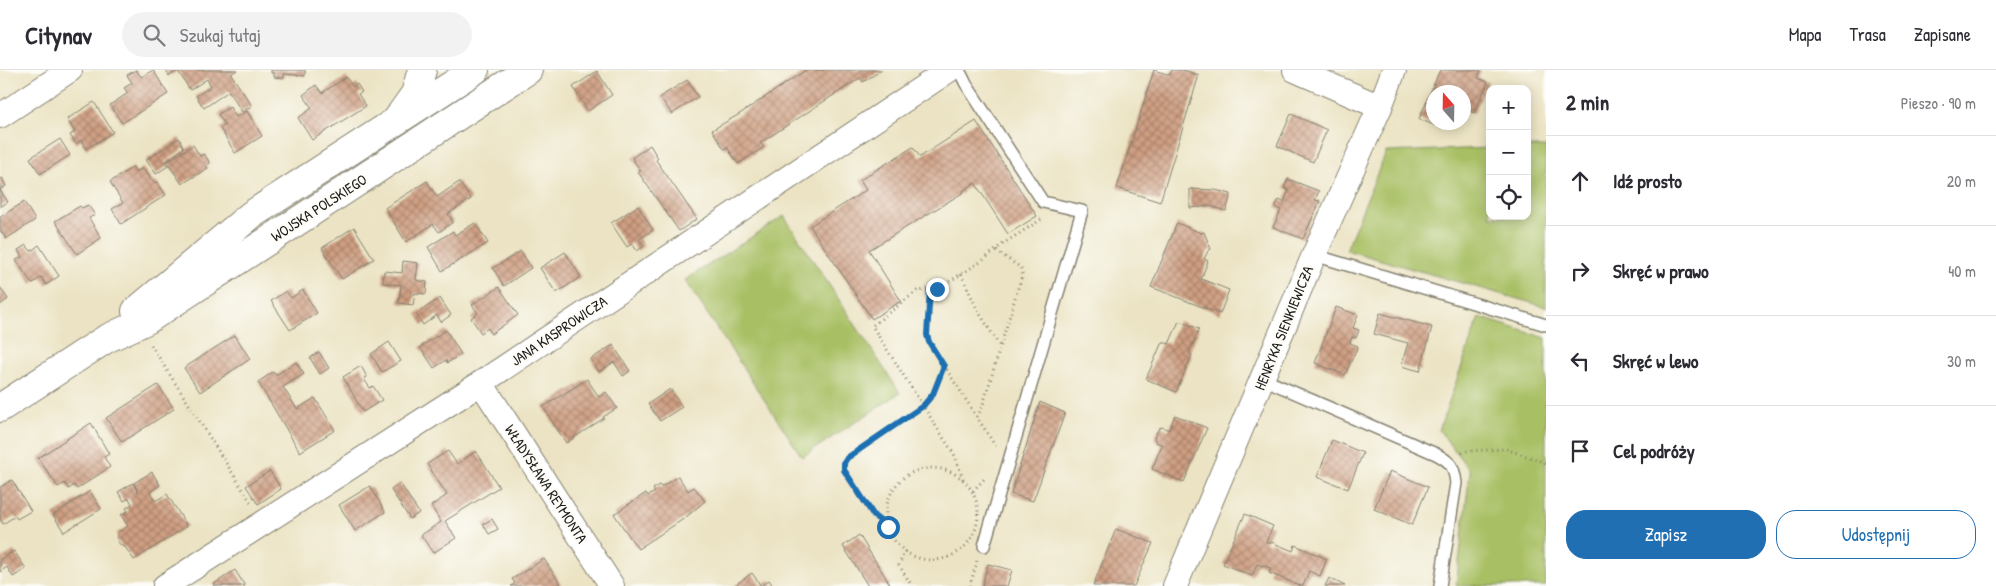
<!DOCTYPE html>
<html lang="pl">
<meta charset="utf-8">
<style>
:root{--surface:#fff;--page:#f2f2f3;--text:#2b2b33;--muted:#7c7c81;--line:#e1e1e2;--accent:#1f6fb2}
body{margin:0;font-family:"Patrick Hand",sans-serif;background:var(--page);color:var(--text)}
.controls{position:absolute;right:15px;top:15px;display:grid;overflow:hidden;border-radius:10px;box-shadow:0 2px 12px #0003}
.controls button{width:45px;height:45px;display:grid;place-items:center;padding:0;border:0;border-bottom:1px solid var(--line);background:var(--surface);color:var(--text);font:25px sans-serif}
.compass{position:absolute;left:1426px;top:15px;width:45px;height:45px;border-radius:50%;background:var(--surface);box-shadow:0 2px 12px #0003;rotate:340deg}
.stop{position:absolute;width:15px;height:15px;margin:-11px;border:4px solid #1f6fb2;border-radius:50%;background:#fff}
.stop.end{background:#1f6fb2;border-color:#fff;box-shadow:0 1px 5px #0008}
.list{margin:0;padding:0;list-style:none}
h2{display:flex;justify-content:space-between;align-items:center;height:65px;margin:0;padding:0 20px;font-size:21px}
h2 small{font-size:16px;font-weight:400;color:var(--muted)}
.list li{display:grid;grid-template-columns:32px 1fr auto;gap:15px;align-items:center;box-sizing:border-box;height:90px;padding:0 20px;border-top:1px solid var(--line)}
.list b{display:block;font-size:19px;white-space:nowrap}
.list em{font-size:16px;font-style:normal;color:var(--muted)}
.actions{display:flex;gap:10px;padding:15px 20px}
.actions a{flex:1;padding:11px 0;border:1px solid var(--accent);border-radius:20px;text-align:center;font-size:18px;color:var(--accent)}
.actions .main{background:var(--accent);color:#fff}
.icon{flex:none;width:28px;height:28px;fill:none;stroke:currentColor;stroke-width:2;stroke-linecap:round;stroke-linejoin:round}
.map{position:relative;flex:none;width:1546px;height:516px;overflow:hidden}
header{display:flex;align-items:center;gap:30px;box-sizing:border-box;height:70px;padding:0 25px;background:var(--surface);border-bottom:1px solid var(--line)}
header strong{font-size:24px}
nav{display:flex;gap:28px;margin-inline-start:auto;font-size:18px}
.search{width:350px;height:45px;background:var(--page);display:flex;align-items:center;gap:12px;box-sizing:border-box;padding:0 18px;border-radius:28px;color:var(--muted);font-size:19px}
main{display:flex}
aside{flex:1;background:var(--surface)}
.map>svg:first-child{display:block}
</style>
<header>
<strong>Citynav</strong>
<div class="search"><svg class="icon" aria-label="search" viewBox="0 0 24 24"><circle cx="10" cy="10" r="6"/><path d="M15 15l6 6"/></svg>Szukaj tutaj</div>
<nav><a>Mapa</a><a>Trasa</a><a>Zapisane</a></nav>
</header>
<main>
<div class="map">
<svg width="1546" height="516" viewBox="0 0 1546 516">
<defs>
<pattern id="building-cross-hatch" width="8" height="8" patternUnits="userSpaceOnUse" patternTransform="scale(1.25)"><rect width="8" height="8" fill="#cf9f82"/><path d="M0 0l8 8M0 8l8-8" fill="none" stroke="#a7816a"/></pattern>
</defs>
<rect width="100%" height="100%" fill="#fdfcf7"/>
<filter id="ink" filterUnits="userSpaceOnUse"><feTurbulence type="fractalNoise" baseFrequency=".02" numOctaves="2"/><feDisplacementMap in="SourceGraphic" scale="10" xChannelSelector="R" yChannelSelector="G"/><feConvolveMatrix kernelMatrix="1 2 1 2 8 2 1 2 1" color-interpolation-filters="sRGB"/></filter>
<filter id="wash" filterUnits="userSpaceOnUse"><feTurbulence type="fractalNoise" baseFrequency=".0096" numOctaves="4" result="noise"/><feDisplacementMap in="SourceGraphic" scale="20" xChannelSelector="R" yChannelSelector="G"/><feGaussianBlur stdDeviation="1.12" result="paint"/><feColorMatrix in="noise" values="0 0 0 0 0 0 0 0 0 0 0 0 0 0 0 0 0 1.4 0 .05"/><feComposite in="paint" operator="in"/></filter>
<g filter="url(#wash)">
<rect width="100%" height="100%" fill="#ebe3c3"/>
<!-- park -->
<g fill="#a8bf64" stroke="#626e40">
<polygon points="1527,77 1546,77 1546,237 1346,180 1386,82 1490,78 1490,146 1527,146"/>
<polygon points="784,146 900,323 802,387 685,210"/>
<polygon points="1479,247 1546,268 1546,516 1456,516 1470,401 1439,360"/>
</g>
<g id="blocks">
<!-- building -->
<g fill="url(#building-cross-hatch)">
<polygon points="136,0 141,7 153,0 168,24 122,53 110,35 128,23 124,18 132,13 127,5"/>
<polygon points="166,0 237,0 231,4 252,36 242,42 229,21 204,38 196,26 211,16 207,9 190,20 178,1 169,6"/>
<polygon points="271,0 305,0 305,6 284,4 284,8 274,7 274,3 271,3"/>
<polygon points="806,0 882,0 863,12 860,8 760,73 764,77 738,94 727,77 724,79 712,60 738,45"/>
<polygon points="1154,0 1170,5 1172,0 1183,0 1199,5 1160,132 1117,118"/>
<polygon points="1440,0 1481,0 1478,8 1488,12 1474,43 1464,39 1464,22 1434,22 1434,52 1444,52 1441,58 1419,49"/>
<polygon points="597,1 612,25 588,41 573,17"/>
<polygon points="346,7 353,17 357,14 362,22 358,24 366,36 312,70 298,48 312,38 303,25 316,15 322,23"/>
<polygon points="687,10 698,27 672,44 660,27"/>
<polygon points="94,32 113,62 86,79 81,70 76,74 70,65 75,62 67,49"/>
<polygon points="230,37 236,47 247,41 262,66 235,83 220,58 225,55 218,44"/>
<polygon points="1291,44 1327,60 1313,92 1277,76"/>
<polygon points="976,51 1037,146 1008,164 975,113 963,121 964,122 869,180 901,231 872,249 810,156 866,120 860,110 913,77 920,87"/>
<polygon points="179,68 184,78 165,92 168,96 156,104 146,90"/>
<polygon points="60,69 70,85 40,104 30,88"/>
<polygon points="193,75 200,86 204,84 210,93 206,96 208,98 182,114 167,92"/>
<polygon points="650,75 658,88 656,90 697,149 679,161 638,102 641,101 632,88"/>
<polygon points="133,97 136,102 143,98 154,113 157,112 166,125 121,154 112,139 123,133 110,112"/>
<polygon points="2,108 6,116 0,120 8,132 0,137 0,109"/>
<polygon points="1288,109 1319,121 1315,130 1320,131 1303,169 1273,157 1281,140 1275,137 1279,130 1284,132 1289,120 1284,118"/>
<polygon points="427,111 437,127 459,112 471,129 448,144 453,152 439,162 433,154 406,172 385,138"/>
<polygon points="1190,119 1215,120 1231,124 1226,141 1210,136 1190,138"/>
<polygon points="24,132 35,150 6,169 0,160 0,147"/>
<polygon points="88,135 95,145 89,148 101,168 77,184 55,151 80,136 82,138"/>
<polygon points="638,136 653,160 639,169 644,176 637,181 632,173 627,177 611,153"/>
<polygon points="475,153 488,173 442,201 428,177 453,161 455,165"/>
<polygon points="1177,153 1201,163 1204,162 1211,179 1208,181 1204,189 1208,191 1201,209 1229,220 1220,244 1151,217"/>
<polygon points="354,157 374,189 342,209 322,178"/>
<polygon points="26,175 31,181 39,175 59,206 46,215 41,207 32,214 16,190 22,187 18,180"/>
<polygon points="521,181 531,198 504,216 493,198"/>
<polygon points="565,182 581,207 556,223 540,198"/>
<polygon points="403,191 418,193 416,210 427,212 426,224 415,223 413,235 399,233 401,215 383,213 384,201 402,203"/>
<polygon points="0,217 8,229 0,235"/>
<polygon points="499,217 518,245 491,264 488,258 481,263 471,248 478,243 472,235"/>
<polygon points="303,220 317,243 290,260 271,231 286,221 291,228"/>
<polygon points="440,228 451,245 441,252 437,245 423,255 416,244"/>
<polygon points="1336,237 1358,245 1353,258 1359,260 1356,268 1352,267 1350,273 1358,276 1345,305 1315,293"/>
<polygon points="1380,243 1432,257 1420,301 1401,296 1408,273 1374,264"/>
<polygon points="1179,251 1199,259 1189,283 1192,285 1176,322 1146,309 1162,272 1169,274"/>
<polygon points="446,260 461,284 447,293 446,290 434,298 420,277"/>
<polygon points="235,265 250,289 200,322 184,298"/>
<polygon points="389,272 401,291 382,302 371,284"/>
<polygon points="613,275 630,301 623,306 614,292 599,302 591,289"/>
<polygon points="319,282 329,298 320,304 310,288"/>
<polygon points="296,292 304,304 283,317 297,339 315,328 335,360 300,382 258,312 273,302 276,305"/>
<polygon points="361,296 367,307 364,309 370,318 373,316 382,330 363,342 343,307"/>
<polygon points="587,309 599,327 606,322 617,338 603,347 604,348 566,373 543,337"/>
<polygon points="158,315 174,339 122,372 106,348"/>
<polygon points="670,319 682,337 660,351 648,334"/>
<polygon points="1040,332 1065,343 1033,431 1011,424"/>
<polygon points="1175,345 1207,358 1184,412 1152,399 1162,375 1156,372 1154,368 1159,358 1162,357 1169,360"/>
<polygon points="91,353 109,384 104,387 110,397 77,419 74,415 69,419 65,413 58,417 38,388"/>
<polygon points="1332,370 1363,383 1348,419 1317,407"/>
<polygon points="448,381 457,394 476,381 499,417 445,451 456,468 433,483 421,465 441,452 431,436 447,425 427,394"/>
<polygon points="270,401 281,419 258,434 246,416"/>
<polygon points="1390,401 1428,417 1412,455 1374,439"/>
<polygon points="152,402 160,415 150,422 155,431 167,424 187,456 134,490 125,477 121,476 117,470 117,463 128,456 121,445 128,441 126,438 132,434 129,428 124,431 118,422 133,413 138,422 134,413"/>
<polygon points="678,406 688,421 694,417 705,431 685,448 638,479 614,444 646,423 648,426 655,422 653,419 659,415 661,417"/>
<polygon points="12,410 31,441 17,449 15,446 3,454 0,449 0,417"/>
<polygon points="400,413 419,443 410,449 391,420"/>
<polygon points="370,416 385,442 355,461 339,435"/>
<polygon points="90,421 101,439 64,462 53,445"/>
<polygon points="1245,444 1273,456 1266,472 1270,474 1271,472 1293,481 1295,475 1327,489 1320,506 1309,501 1303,516 1301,516 1269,503 1271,498 1257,494 1252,506 1223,494"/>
<polygon points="492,449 498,459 489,464 483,454"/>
<polygon points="1116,459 1153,473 1134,516 1093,516"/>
<polygon points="859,465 891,516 868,516 843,476"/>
<polygon points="14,481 26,499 13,507 7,497 0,502 0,489"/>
<polygon points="544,489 562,516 511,516 515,513 512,509"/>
<polygon points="988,494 1012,500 1007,516 982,516"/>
<polygon points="235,500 245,516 215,516 214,514"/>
<polygon points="752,503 761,516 769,510 773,516 734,516"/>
<polygon points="1329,508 1345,516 1325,516"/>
</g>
</g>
</g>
<g filter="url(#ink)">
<use href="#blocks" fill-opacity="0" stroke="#848070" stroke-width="1"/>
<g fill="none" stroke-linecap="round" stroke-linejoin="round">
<defs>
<g id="service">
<polyline points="959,0 966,14 1043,132 1082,141 984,476"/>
<polyline points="1314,185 1546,255"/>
<path d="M 1263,309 L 1436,384 C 1451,392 1454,396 1456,413 L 1440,516"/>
</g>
<g id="minor">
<polyline points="1295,0 1380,37"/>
<polyline points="0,46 70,0"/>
<polyline points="481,313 612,516"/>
<polyline points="165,516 481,313 949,0"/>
<polyline points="1175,516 1314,185 1380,37 1394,0"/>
</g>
<g id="tertiary">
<polyline points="400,45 415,24 422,0"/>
<polyline points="136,241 251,145 475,0"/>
<polyline points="0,338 106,269 147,250 528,0"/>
</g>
</defs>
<!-- service casing -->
<use href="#service" stroke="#848070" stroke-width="14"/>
<!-- minor casing -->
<use href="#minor" stroke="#848070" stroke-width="26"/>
<!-- tertiary casing -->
<use href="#tertiary" stroke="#848070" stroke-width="30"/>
<!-- path -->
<g stroke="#848070" stroke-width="3" stroke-dasharray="1 4" stroke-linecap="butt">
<polyline points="961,204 978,241 1000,276"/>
<polyline points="930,220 927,257 929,272 996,377"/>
<polyline points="151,275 252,434"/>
<polyline points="977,347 982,338 1022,205 1021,198 995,180"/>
<polyline points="1462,383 1465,381 1506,379 1546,393"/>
<circle cx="932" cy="444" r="46"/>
<polyline points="963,409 955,386 872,256 917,221 937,219 982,191 1004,173 1042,149"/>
<polyline points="973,421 986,407"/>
<polyline points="888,456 874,445 844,400 843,393 847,388 923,336 933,324 944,296"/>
<polyline points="905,481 899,495 912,516"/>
<polyline points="970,516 977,491"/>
</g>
<!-- service -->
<use href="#service" stroke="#fff" stroke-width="11"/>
<!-- minor -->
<use href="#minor" stroke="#fff" stroke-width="24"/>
<!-- tertiary -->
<use href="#tertiary" stroke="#fff" stroke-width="28"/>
</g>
</g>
<g fill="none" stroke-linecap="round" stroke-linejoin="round" filter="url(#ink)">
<!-- route -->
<polyline stroke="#1f6fb2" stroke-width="6" points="888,457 874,446 844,400 844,393 847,388 923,336 933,324 944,296 929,272 927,265 930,220 937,219"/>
</g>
<g text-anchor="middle" stroke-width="5" stroke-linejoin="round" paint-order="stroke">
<!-- street labels -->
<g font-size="15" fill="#1c1c1c" stroke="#fdfcf7">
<text transform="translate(319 138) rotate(-33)" y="5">WOJSKA POLSKIEGO</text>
<text transform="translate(1284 258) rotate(-68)" y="5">HENRYKA SIENKIEWICZA</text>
<text transform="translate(559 261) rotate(-34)" y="5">JANA KASPROWICZA</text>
<text transform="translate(546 414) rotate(57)" y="5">WŁADYSŁAWA REYMONTA</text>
</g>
</g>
</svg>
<div class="controls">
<button>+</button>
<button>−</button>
<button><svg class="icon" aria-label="locate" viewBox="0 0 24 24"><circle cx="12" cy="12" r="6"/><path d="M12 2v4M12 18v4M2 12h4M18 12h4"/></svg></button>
</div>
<svg class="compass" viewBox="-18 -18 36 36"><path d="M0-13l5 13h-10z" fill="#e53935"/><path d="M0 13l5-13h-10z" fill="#7c7c81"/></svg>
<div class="stop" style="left:888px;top:457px"></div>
<div class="stop end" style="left:937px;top:219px"></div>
</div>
<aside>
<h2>2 min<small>Pieszo · 90 m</small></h2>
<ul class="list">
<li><svg class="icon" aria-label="ahead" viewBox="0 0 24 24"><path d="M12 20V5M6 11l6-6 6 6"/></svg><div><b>Idź prosto</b></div><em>20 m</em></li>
<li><svg class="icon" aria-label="right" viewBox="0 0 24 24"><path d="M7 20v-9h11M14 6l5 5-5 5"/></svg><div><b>Skręć w prawo</b></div><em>40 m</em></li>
<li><svg class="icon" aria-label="left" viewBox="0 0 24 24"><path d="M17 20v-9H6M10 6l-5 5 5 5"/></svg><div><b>Skręć w lewo</b></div><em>30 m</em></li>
<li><svg class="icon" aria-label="arrive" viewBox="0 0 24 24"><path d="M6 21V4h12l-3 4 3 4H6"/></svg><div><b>Cel podróży</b></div></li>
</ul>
<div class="actions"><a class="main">Zapisz</a><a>Udostępnij</a></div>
</aside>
</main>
